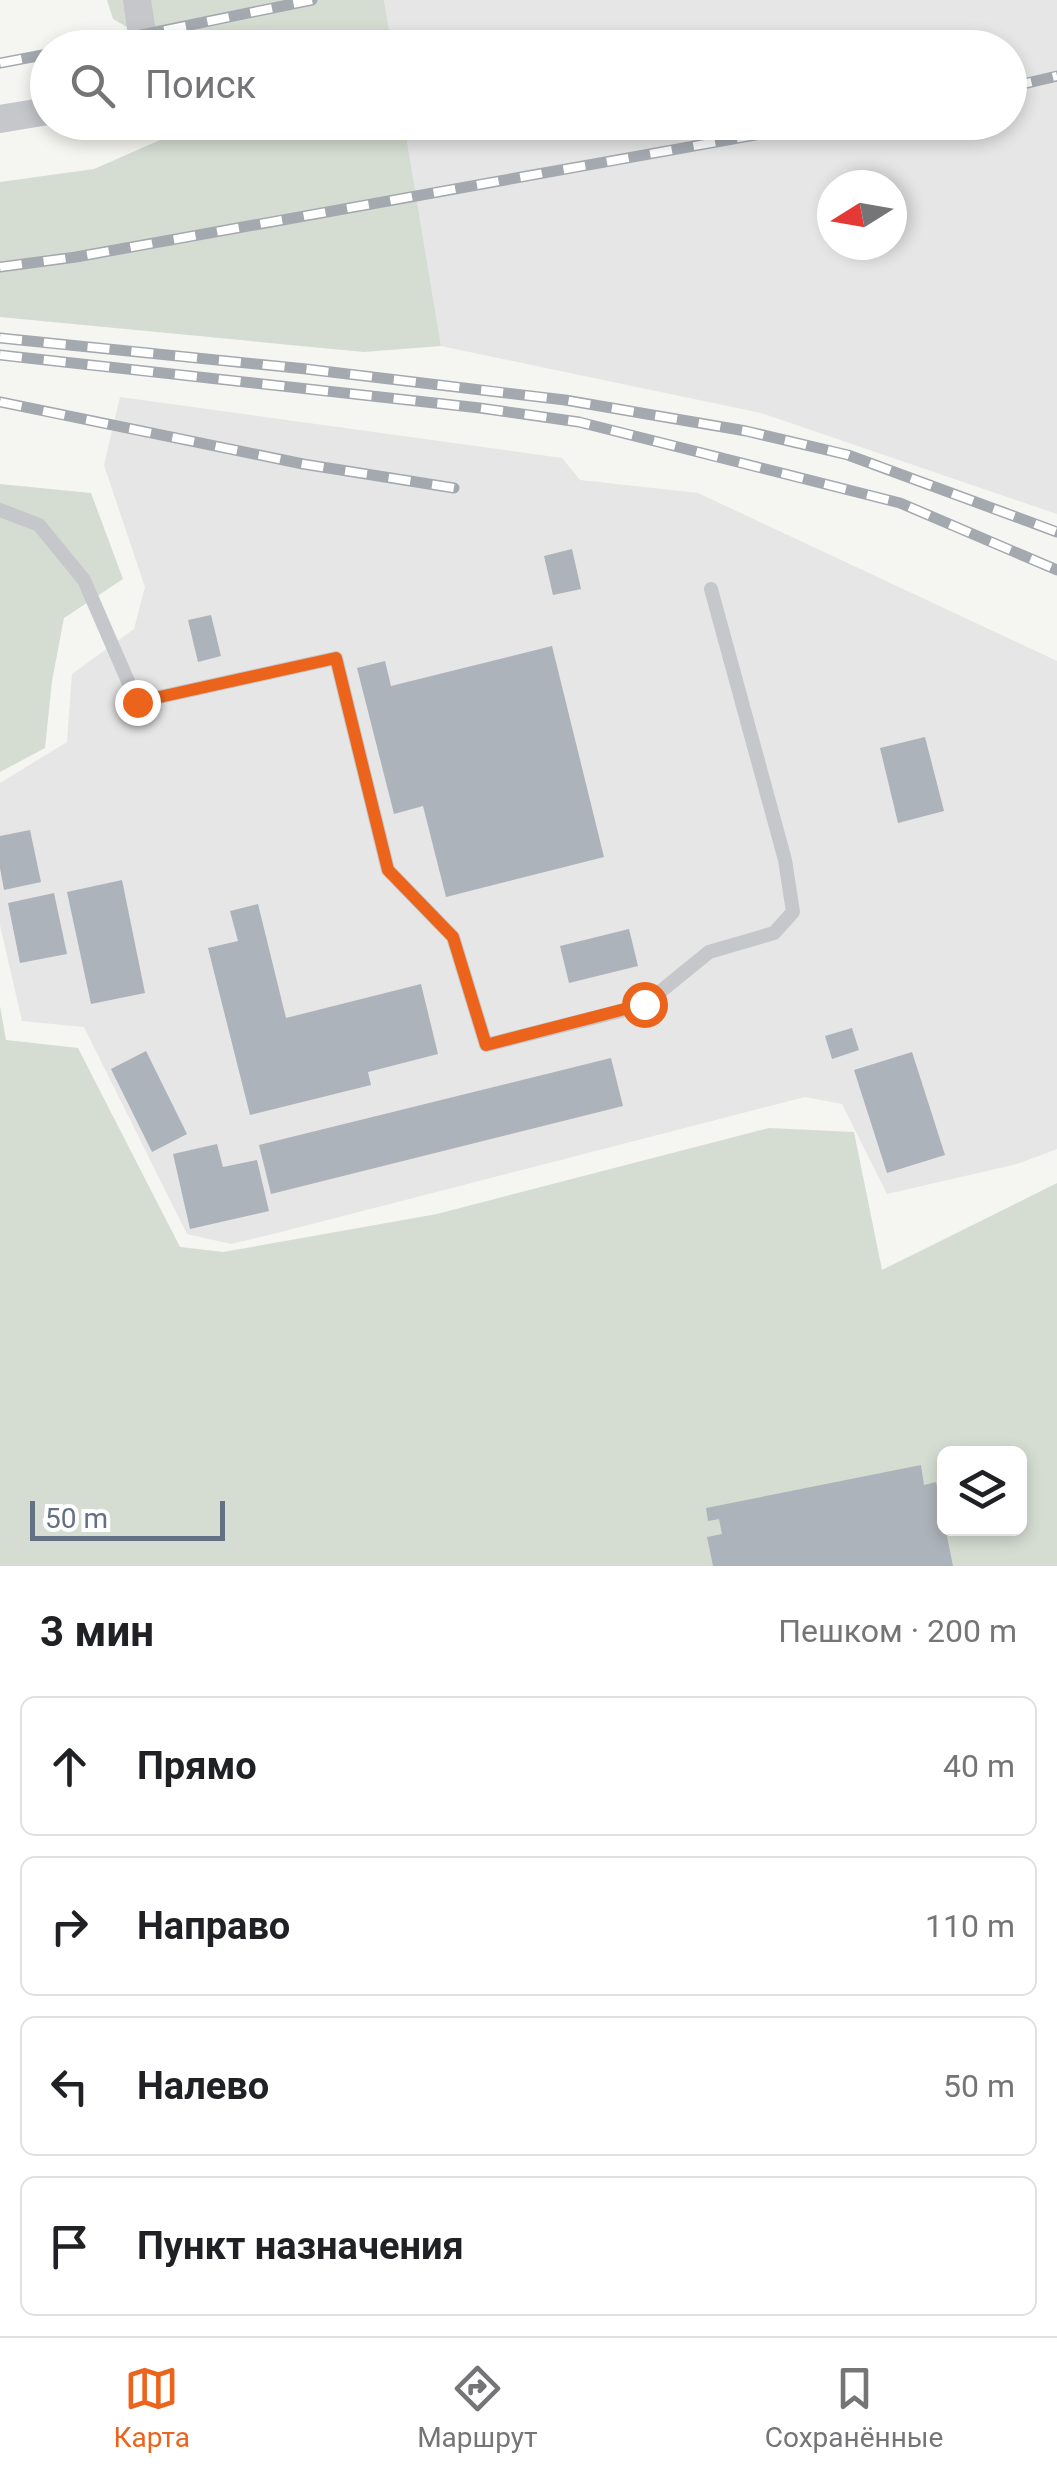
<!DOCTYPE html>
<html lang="ru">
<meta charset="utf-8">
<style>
:root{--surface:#fff;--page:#f2f2f2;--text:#202124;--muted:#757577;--line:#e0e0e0;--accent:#ec641b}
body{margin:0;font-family:Roboto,sans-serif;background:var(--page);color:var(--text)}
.controls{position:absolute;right:30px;bottom:30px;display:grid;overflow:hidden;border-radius:15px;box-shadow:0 5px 15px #0003}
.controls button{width:90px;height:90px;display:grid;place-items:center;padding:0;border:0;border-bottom:2px solid var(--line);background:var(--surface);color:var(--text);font:50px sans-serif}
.compass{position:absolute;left:817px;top:170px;width:90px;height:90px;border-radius:50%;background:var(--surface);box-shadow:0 5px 15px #0003;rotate:259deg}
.scale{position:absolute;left:30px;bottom:25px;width:195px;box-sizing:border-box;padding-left:10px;border:5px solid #637184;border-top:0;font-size:28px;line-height:35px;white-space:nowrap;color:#637184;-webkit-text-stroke:8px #fff;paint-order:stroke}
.stop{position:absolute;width:30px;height:30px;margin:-22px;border:8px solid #ec641b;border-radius:50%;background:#fff}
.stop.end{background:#ec641b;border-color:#fff;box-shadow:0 2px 10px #0008}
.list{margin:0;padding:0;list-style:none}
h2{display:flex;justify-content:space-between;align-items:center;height:130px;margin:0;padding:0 40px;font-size:42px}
h2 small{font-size:32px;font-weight:400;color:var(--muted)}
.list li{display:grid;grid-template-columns:65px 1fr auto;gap:30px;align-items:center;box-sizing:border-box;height:140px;margin:0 20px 20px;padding:0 20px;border:2px solid var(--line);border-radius:15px}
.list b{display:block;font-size:38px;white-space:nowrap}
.list em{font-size:32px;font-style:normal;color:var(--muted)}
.icon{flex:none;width:55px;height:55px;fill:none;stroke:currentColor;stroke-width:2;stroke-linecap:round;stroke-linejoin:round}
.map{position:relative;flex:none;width:1057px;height:1566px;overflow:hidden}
.search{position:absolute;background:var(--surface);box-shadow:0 5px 15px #0003;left:30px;right:30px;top:30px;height:110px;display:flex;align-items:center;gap:25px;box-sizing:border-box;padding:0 35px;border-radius:55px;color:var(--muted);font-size:38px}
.sheet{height:770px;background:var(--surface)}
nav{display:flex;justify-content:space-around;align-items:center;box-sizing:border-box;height:140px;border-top:2px solid var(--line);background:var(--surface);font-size:28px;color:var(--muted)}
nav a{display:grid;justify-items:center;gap:5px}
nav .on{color:var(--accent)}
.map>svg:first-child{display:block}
</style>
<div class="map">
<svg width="1057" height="1566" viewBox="0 0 1057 1566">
<rect width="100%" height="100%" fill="#f5f5f1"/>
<!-- built -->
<g fill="#e5e6e5" fill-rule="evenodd">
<path d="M 384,0 L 1057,0 L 1057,514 L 761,413 L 441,346 L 404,123 L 1010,122 L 1010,48 L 392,47 ZM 832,185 L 892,185 L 892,245 L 832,245 Z"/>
<polygon points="120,397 562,458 580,480 698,493 1057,661 1057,1149 1017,1164 887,1194 842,1104 805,1097 273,1234 231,1244 187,1234 84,1027 22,1021 0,925 0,783 67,742 72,674 134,629 145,587 104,465"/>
</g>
<!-- green -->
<g fill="#d5ddd2" fill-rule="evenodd">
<polygon points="107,0 384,0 392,47 162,47 113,19"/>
<polygon points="192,123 404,123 441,346 364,352 0,317 0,182 94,169 192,126"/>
<polygon points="0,484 91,493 123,579 64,618 52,681 45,748 0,772"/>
<path d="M 0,1006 L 6,1040 L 78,1048 L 180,1247 L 223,1252 L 437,1214 L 769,1128 L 854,1132 L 882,1270 L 1057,1183 L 1057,1566 L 0,1566 ZM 944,1454 L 1020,1454 L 1020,1528 L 944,1528 Z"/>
</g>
<!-- building -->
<g fill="#adb3ba">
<polygon points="572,549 581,589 553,595 544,556"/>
<polygon points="211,615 221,656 198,662 188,620"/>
<polygon points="552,646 604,857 446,897 423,806 394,814 357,668 385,661 391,686"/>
<polygon points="925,737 944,811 898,823 880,748"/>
<polygon points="30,830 41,882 4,890 0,868 0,836"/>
<polygon points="122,880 145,993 91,1004 67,892"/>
<polygon points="54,893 67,954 20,963 8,903"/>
<polygon points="258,904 286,1018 421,984 438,1054 368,1072 371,1085 250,1115 208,948 238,941 230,911"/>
<polygon points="629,929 638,966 569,983 560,946"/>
<polygon points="852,1028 859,1050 832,1059 825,1036"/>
<polygon points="146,1051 187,1134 152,1152 111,1069"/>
<polygon points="912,1052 945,1155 887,1173 854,1070"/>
<polygon points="611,1058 623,1106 271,1194 259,1145"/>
<polygon points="217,1144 223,1167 257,1160 269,1211 190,1229 173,1154"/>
<polygon points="921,1465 924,1485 936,1482 953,1566 713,1566 707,1537 722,1534 719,1519 708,1521 706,1508"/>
</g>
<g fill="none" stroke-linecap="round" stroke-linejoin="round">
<!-- service -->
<polyline stroke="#c5c7cb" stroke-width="14" points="0,510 39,525 84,580 137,702 336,658 388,870 453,937 486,1045 644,1005 709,952 774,933 793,912 785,860 711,589"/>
<!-- minor -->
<g stroke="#c5c7cb" stroke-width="28">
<polyline points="137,0 144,48"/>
<polyline points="0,119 48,111"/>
</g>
<defs>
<g id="rail">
<polyline points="78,48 312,0"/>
<polyline points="0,63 48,54"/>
<polyline points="1010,87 1057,76"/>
<polyline points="0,267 76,257 828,122"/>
<polyline points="0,338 306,369 565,400 746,431 848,455 1057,532"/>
<polyline points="0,355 480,408 579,422 900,503 1057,570"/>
<polyline points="0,402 303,464 454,488"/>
</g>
</defs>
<!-- rail casing -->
<use href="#rail" stroke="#a4a9b0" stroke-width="11"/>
<!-- rail -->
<use href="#rail" stroke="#fff" stroke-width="8" stroke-dasharray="22" stroke-linecap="butt"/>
</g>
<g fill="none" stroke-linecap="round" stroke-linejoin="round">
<!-- route -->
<polyline stroke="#ec641b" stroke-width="12" points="137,702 336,658 388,870 453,937 486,1045 644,1004"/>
</g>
</svg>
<div class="controls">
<button><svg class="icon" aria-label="layers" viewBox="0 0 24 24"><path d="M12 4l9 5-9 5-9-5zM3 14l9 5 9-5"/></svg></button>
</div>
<svg class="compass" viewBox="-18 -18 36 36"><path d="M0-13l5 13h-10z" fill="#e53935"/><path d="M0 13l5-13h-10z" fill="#757577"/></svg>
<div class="scale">50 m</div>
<div class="stop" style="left:644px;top:1004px"></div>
<div class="stop end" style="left:137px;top:702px"></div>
<div class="search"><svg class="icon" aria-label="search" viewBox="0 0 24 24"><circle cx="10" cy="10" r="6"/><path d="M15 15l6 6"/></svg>Поиск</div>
</div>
<section class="sheet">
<h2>3 мин<small>Пешком · 200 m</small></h2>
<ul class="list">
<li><svg class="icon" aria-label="ahead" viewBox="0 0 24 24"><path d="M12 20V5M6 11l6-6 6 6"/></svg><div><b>Прямо</b></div><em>40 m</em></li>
<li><svg class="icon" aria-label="right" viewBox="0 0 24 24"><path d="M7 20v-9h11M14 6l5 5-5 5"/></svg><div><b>Направо</b></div><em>110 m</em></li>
<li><svg class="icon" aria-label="left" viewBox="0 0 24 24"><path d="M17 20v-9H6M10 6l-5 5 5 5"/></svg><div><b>Налево</b></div><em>50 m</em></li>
<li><svg class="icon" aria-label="arrive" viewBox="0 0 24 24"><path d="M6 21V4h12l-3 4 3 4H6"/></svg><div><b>Пункт назначения</b></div></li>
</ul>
</section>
<nav>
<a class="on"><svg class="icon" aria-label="map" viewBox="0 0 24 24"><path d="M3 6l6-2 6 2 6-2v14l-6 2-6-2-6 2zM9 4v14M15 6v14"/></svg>Карта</a>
<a><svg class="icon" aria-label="directions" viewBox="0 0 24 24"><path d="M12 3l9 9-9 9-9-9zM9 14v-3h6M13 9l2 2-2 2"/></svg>Маршрут</a>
<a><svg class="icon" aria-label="saved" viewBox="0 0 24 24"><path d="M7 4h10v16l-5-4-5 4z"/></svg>Сохранённые</a>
</nav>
